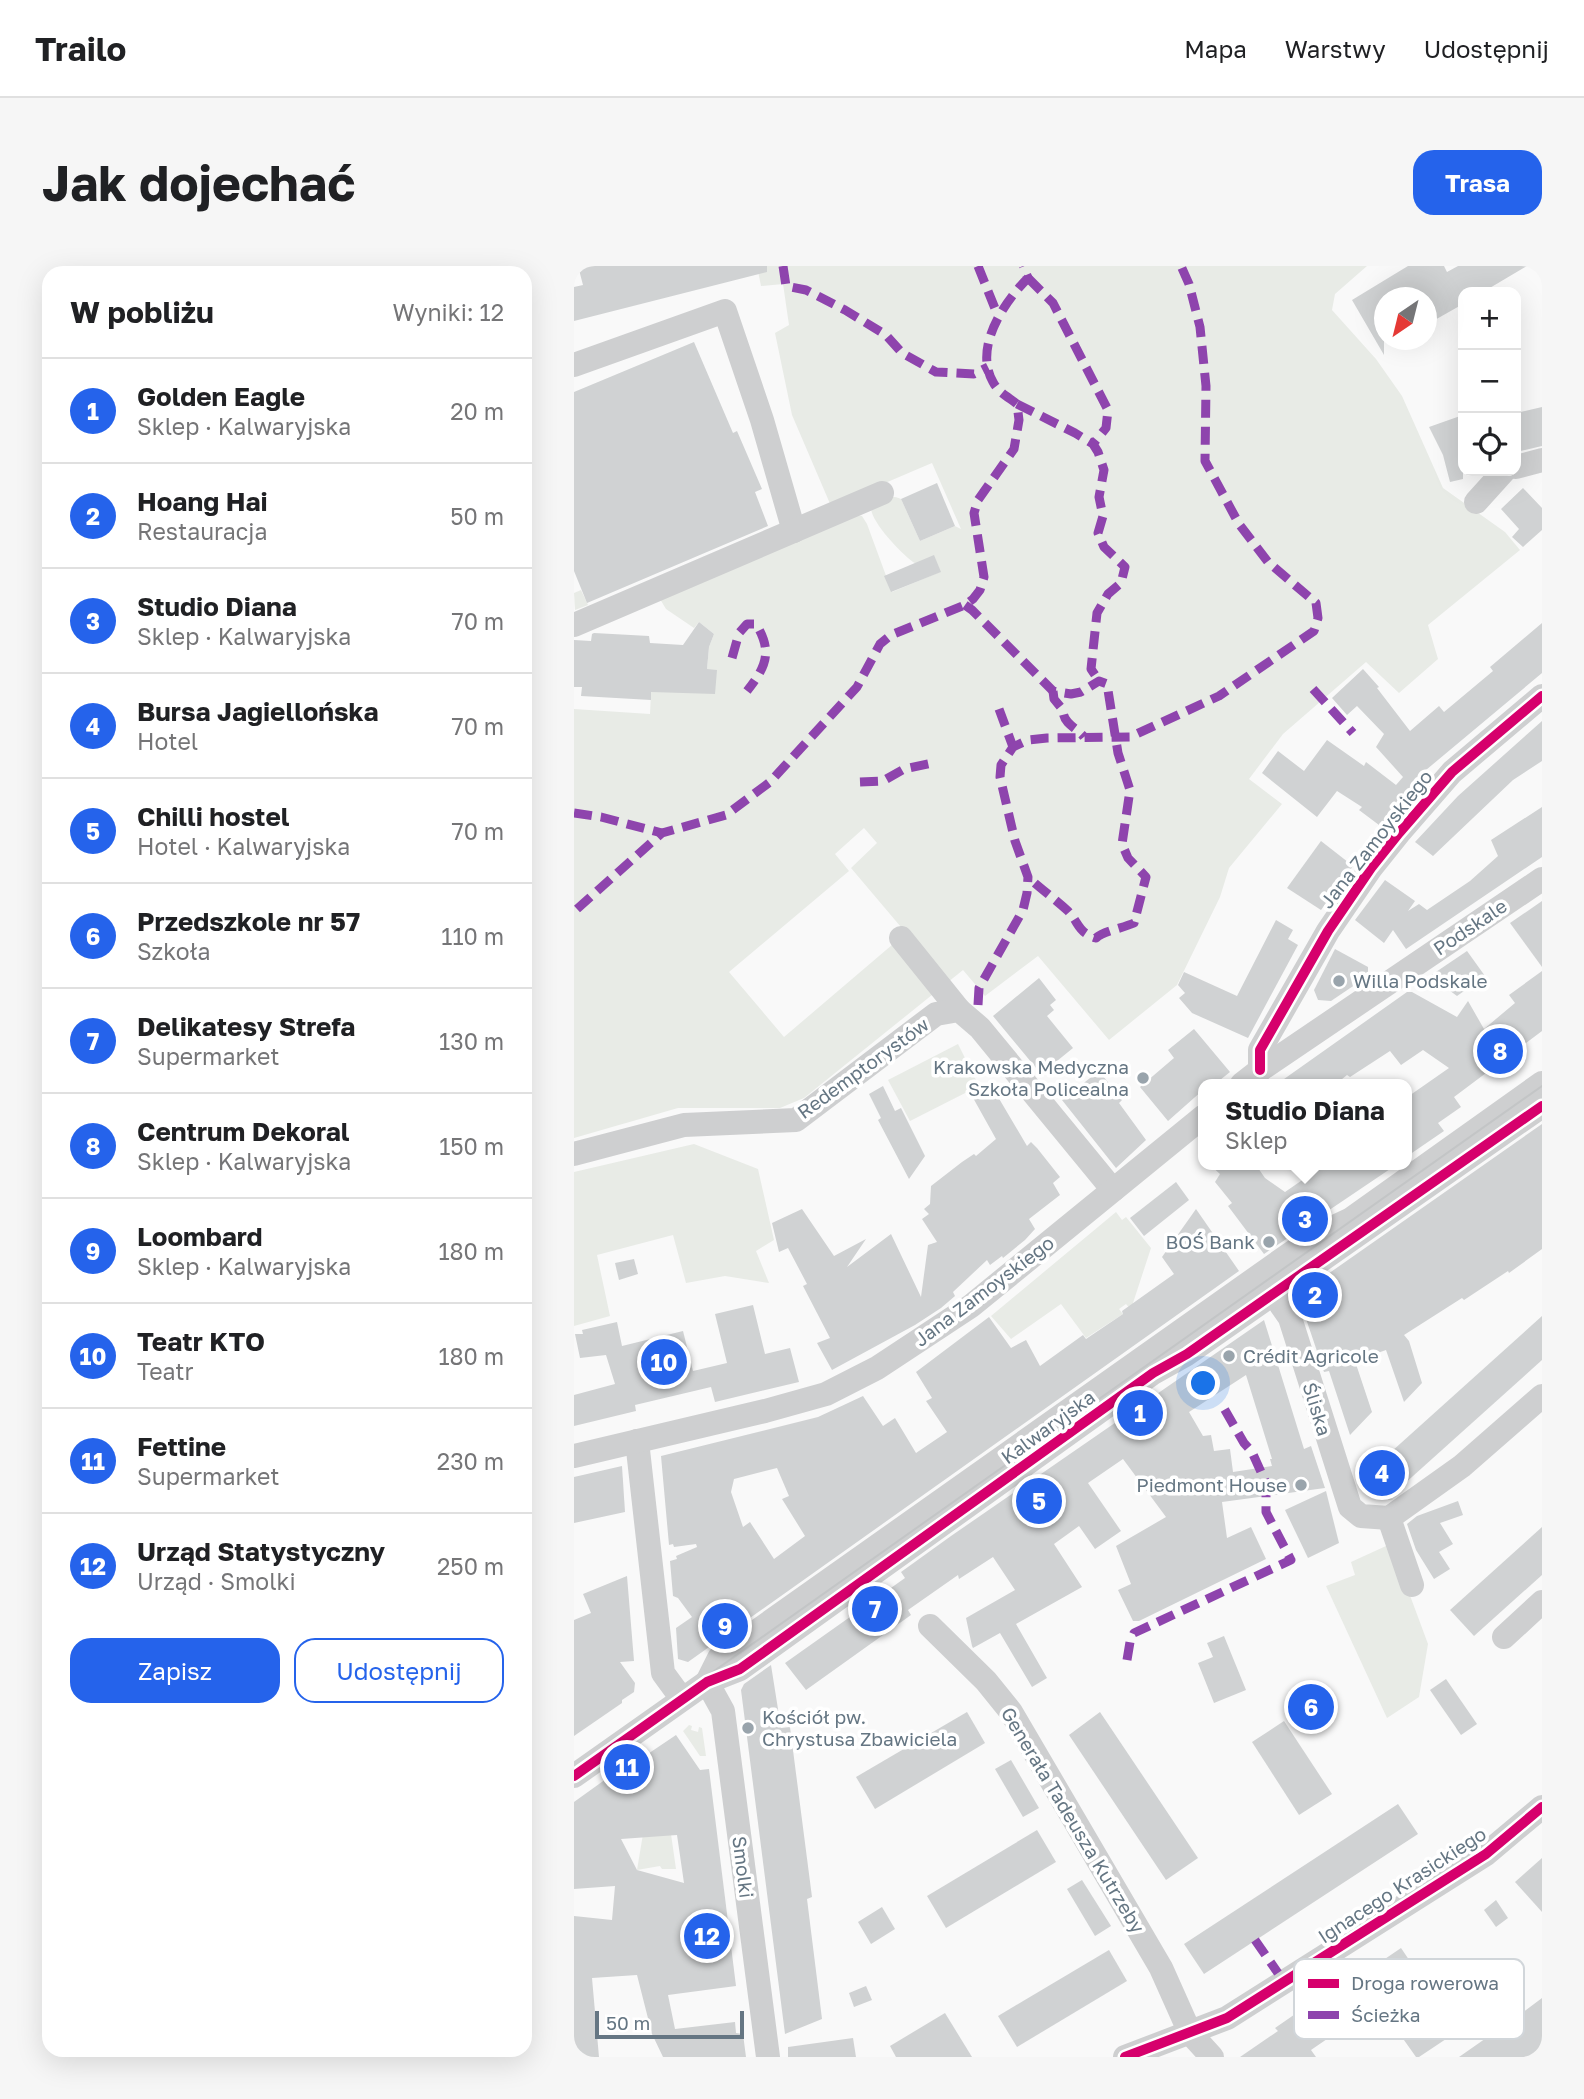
<!DOCTYPE html>
<html lang="pl">
<meta charset="utf-8">
<style>
:root{--surface:#fff;--page:#f6f6f6;--text:#202124;--muted:#757577;--line:#e0e0e0;--accent:#2563eb}
body{margin:0;font-family:"Golos Text",sans-serif;background:var(--page);color:var(--text)}
.controls{position:absolute;right:21px;top:21px;display:grid;overflow:hidden;border-radius:14px;box-shadow:0 7px 28px #0002}
.controls button{width:63px;height:63px;display:grid;place-items:center;padding:0;border:0;border-bottom:2px solid var(--line);background:var(--surface);color:var(--text);font:35px sans-serif}
.compass{position:absolute;left:800px;top:21px;width:63px;height:63px;border-radius:50%;background:var(--surface);box-shadow:0 7px 28px #0002;rotate:215deg}
.scale{position:absolute;left:21px;bottom:18px;width:149px;box-sizing:border-box;padding-left:7px;border:4px solid #657683;border-top:0;font-size:19px;line-height:24px;white-space:nowrap;color:#657683;-webkit-text-stroke:5px #fff;paint-order:stroke}
.you{position:absolute;left:630px;top:1118px;width:24px;height:24px;margin:-18px;border:5px solid #fff;border-radius:50%;background:#1a73e8;box-shadow:0 0 0 10px #1a73e833}
.badge{display:grid;place-items:center;width:46px;height:46px;border-radius:50%;background:var(--accent);color:#fff;font-size:23px;font-weight:700}
.pin{position:absolute;translate:-50% -50%;border:4px solid #fff;box-shadow:0 2px 7px #0006}
.popup{position:absolute;left:624px;top:813px;width:214px;height:91px;box-sizing:border-box;display:grid;place-content:center;border-radius:14px;background:var(--surface);filter:drop-shadow(0 2px 5px #0005);font-size:23px;white-space:nowrap;color:var(--muted)}
.popup b{font-size:26px;color:var(--text)}
.popup::after{content:'';position:absolute;left:50%;top:100%;margin-left:-14px;border:14px solid transparent;border-top-color:var(--surface)}
.list{margin:0;padding:0;list-style:none}
h2{display:flex;justify-content:space-between;align-items:center;height:91px;margin:0;padding:0 28px;font-size:30px}
h2 small{font-size:23px;font-weight:400;color:var(--muted)}
.list li{display:grid;grid-template-columns:46px 1fr auto;gap:21px;align-items:center;box-sizing:border-box;height:105px;padding:0 28px;border-top:2px solid var(--line)}
.list b{display:block;font-size:26px;white-space:nowrap}
.list p{margin:0;font-size:23px;white-space:nowrap;color:var(--muted)}
.list em{font-size:23px;font-style:normal;color:var(--muted)}
.actions{display:flex;gap:14px;padding:21px 28px}
.actions a{flex:1;padding:16px 0;border:2px solid var(--accent);border-radius:21px;text-align:center;font-size:24px;color:var(--accent)}
.actions .main{background:var(--accent);color:#fff}
.icon{flex:none;width:38px;height:38px;fill:none;stroke:currentColor;stroke-width:2;stroke-linecap:round;stroke-linejoin:round}
.map{position:relative;flex:none;width:968px;height:1791px;overflow:hidden;border-radius:21px}
header{display:flex;align-items:center;gap:42px;box-sizing:border-box;height:98px;padding:0 35px;background:var(--surface);border-bottom:2px solid var(--line)}
header strong{font-size:33px}
nav{display:flex;gap:38px;margin-inline-start:auto;font-size:24px}
.intro{display:flex;align-items:center;justify-content:space-between;box-sizing:border-box;height:168px;padding:0 42px}
h1{margin:0;font-size:49px}
.button{padding:18px 32px;border-radius:21px;background:var(--accent);color:#fff;font-size:24px;font-weight:700}
main{display:flex;gap:42px;padding:0 42px}
aside{flex:1;background:var(--surface);border-radius:21px;box-shadow:0 7px 28px #0002}
.map>svg:first-child{display:block}
</style>
<header>
<strong>Trailo</strong>
<nav><a>Mapa</a><a>Warstwy</a><a>Udostępnij</a></nav>
</header>
<div class="intro"><h1>Jak dojechać</h1><a class="button">Trasa</a></div>
<main>
<aside>
<h2>W pobliżu<small>Wyniki: 12</small></h2>
<ul class="list">
<li><span class="badge">1</span><div><b>Golden Eagle</b><p>Sklep · Kalwaryjska</p></div><em>20 m</em></li>
<li><span class="badge">2</span><div><b>Hoang Hai</b><p>Restauracja</p></div><em>50 m</em></li>
<li><span class="badge">3</span><div><b>Studio Diana</b><p>Sklep · Kalwaryjska</p></div><em>70 m</em></li>
<li><span class="badge">4</span><div><b>Bursa Jagiellońska</b><p>Hotel</p></div><em>70 m</em></li>
<li><span class="badge">5</span><div><b>Chilli hostel</b><p>Hotel · Kalwaryjska</p></div><em>70 m</em></li>
<li><span class="badge">6</span><div><b>Przedszkole nr 57</b><p>Szkoła</p></div><em>110 m</em></li>
<li><span class="badge">7</span><div><b>Delikatesy Strefa</b><p>Supermarket</p></div><em>130 m</em></li>
<li><span class="badge">8</span><div><b>Centrum Dekoral</b><p>Sklep · Kalwaryjska</p></div><em>150 m</em></li>
<li><span class="badge">9</span><div><b>Loombard</b><p>Sklep · Kalwaryjska</p></div><em>180 m</em></li>
<li><span class="badge">10</span><div><b>Teatr KTO</b><p>Teatr</p></div><em>180 m</em></li>
<li><span class="badge">11</span><div><b>Fettine</b><p>Supermarket</p></div><em>230 m</em></li>
<li><span class="badge">12</span><div><b>Urząd Statystyczny</b><p>Urząd · Smolki</p></div><em>250 m</em></li>
</ul>
<div class="actions"><a class="main">Zapisz</a><a>Udostępnij</a></div>
</aside>
<div class="map">
<svg width="968" height="1791" viewBox="0 0 968 1791">
<rect width="100%" height="100%" fill="#f9f9f9"/>
<!-- green -->
<g fill="#e8ebe6" fill-rule="evenodd">
<path d="M 183,0 L 793,0 L 761,28 L 758,44 L 802,93 L 828,130 L 869,222 L 931,266 L 946,284 L 854,359 L 864,393 L 825,427 L 792,396 L 709,468 L 675,513 L 708,538 L 655,602 L 646,631 L 603,719 L 535,774 L 464,690 L 411,730 L 389,704 L 230,832 L 206,842 L 104,842 L 0,872 L 0,443 L 76,448 L 77,426 L 133,403 L 135,381 L 140,368 L 125,356 L 120,362 L 92,343 L 83,328 L 278,248 L 288,250 L 293,258 L 318,326 L 366,306 C 358,303 346,301 339,296 C 327,287 299,258 297,243 C 307,234 314,227 327,233 L 346,275 L 381,260 L 387,263 L 358,197 L 257,240 L 218,149 L 201,67 L 215,59 L 209,18 L 187,20 ZM 290,562 L 303,577 L 277,602 L 332,667 L 210,771 L 155,706 L 275,605 L 261,588 Z"/>
<polygon points="7,324 14,339 1,344 0,327"/>
<polygon points="384,778 405,820 336,855 314,814"/>
<polygon points="120,878 184,903 200,974 182,985 195,1017 151,1010 112,1017 99,969 23,989 36,1050 0,1060 0,906"/>
<polygon points="542,946 548,954 552,951 577,982 559,1037 563,1043 559,1046 552,1038 545,1043 549,1048 512,1072 487,1038 437,1073 417,1050"/>
<path d="M 792,1204 L 819,1234 C 801,1235 789,1229 782,1213 Z"/>
<polygon points="812,1280 818,1281 854,1378 845,1431 813,1452 752,1320 781,1309 777,1296"/>
<polygon points="115,1459 118,1460 117,1464 124,1466 125,1461 128,1462 132,1490 126,1490 109,1465"/>
<polygon points="96,1561 102,1603 88,1603 86,1600 63,1604 70,1562"/>
</g>
<!-- building -->
<g fill="#d0d2d3" fill-rule="evenodd">
<polygon points="4,0 193,0 193,6 0,55 0,21 9,19"/>
<polygon points="834,0 870,0 873,6 884,0 953,0 909,26 889,26 889,38 852,59 852,32 810,32 810,89 778,34"/>
<polygon points="120,76 159,167 163,165 188,223 181,226 194,260 13,337 0,305 0,126"/>
<polygon points="968,141 968,180 942,186 942,147"/>
<polygon points="889,149 889,213 876,216 869,189 855,161"/>
<polygon points="363,217 381,260 346,275 327,233"/>
<polygon points="949,222 968,242 968,264 949,281 938,271 945,263 927,243"/>
<polygon points="360,289 367,306 317,326 310,310"/>
<polygon points="125,356 140,368 135,381 133,403 143,404 141,428 77,426 77,434 7,430 8,421 0,421 0,374 17,375 18,368 20,367 75,370 76,377 109,379"/>
<polygon points="968,357 968,407 852,504 809,562 785,544 788,541 763,525 743,551 688,507 704,485 730,505 753,474 790,500 792,496 822,519 829,511 802,481 810,468 783,440 773,449 758,432 789,403 805,421 803,422 836,465 865,440 870,446 919,405 916,401"/>
<polygon points="968,455 968,495 939,514 859,590 841,576 884,530"/>
<polygon points="968,541 968,591 832,683 819,664 810,677 781,654 811,614 841,635 834,645 845,638 853,644 896,615 924,590 917,574"/>
<polygon points="747,575 779,600 747,644 713,622"/>
<polygon points="968,635 968,701 936,657"/>
<polygon points="702,654 719,664 714,673 724,679 674,772 618,747 605,732 611,727 604,719 610,706 663,730"/>
<polygon points="761,683 794,701 794,710 757,735 744,734 740,724"/>
<polygon points="893,685 911,710 883,730 856,710"/>
<polygon points="968,705 968,765 880,831 887,841 864,857 870,865 832,891 832,832 875,802 849,784 827,799 816,785 776,811 773,809 762,818 703,818 833,726 838,726 883,751 894,735 910,763 941,737 935,729"/>
<polygon points="465,712 482,734 476,739 480,744 473,750 499,782 467,808 419,750"/>
<polygon points="620,763 656,806 641,818 629,818 629,824 594,855 566,821 600,792 594,784"/>
<polygon points="525,805 548,834 545,837 572,874 542,902 488,834"/>
<polygon points="417,819 453,880 457,876 463,882 486,911 479,917 486,929 455,953 461,963 451,974 429,992 428,990 416,999 413,994 379,1026 381,1030 367,1042 341,1059 258,1104 243,1077 256,1072 229,1020 233,1018 214,982 205,986 198,957 228,943 260,990 292,973 273,1001 317,968 347,1031 354,979 363,976 348,953 355,948 350,943 356,938 357,920 388,896 400,888 402,890 422,873 398,830"/>
<polygon points="309,820 321,845 327,842 351,890 335,913 304,854 307,852 295,828"/>
<polygon points="968,858 968,983 935,1007 934,1005 890,1034 888,1032 830,1069 835,1075 848,1117 830,1136 812,1084 781,1095 798,1146 776,1169 755,1105 750,1106 724,1029"/>
<polygon points="636,899 682,899 691,912 711,926 750,899 822,899 690,988 654,940 658,937 641,916 646,908"/>
<polygon points="602,916 615,934 570,970 556,952"/>
<path d="M 622,943 L 665,1005 L 114,1396 L 104,1393 L 102,1362 L 118,1351 L 104,1332 L 99,1330 L 96,1295 L 103,1293 L 102,1290 L 123,1281 L 122,1278 L 100,1281 L 99,1278 L 95,1279 L 87,1190 L 244,1151 L 289,1130 L 309,1160 L 321,1152 L 342,1187 L 373,1166 L 352,1135 L 358,1132 L 342,1106 L 415,1051 L 437,1082 L 452,1074 L 466,1100 L 509,1069 L 512,1073 L 549,1048 L 548,1045 L 600,1008 L 588,991 ZM 203,1202 L 215,1230 L 208,1233 L 231,1270 L 200,1293 L 176,1256 L 169,1261 L 157,1226 L 160,1213 Z"/>
<polygon points="60,993 64,1008 45,1014 41,997"/>
<polygon points="179,1039 191,1088 216,1082 225,1116 141,1136 137,1121 61,1139 62,1145 0,1160 0,1129 41,1118 32,1089 6,1092 1,1068 9,1068 8,1064 43,1056 48,1080 109,1065 119,1105 153,1097 141,1048"/>
<polygon points="968,1050 968,1094 819,1228 797,1204"/>
<path d="M 690,1054 L 730,1183 L 737,1180 L 751,1222 L 648,1236 L 653,1272 L 677,1261 L 692,1293 L 565,1355 L 559,1355 L 544,1324 L 557,1318 L 542,1280 L 592,1251 L 549,1193 L 514,1217 L 547,1265 L 521,1283 L 505,1260 L 480,1278 L 508,1321 L 442,1358 L 473,1412 L 458,1421 L 426,1367 L 399,1382 L 398,1380 L 392,1352 L 441,1324 L 419,1291 L 385,1313 L 384,1309 L 334,1344 L 337,1349 L 232,1424 L 211,1397 L 331,1312 L 327,1306 L 377,1270 ZM 672,1109 L 698,1193 L 696,1193 L 698,1200 L 659,1206 L 656,1183 L 640,1185 L 637,1169 L 629,1170 L 615,1146 Z"/>
<polygon points="48,1200 51,1246 0,1257 0,1211"/>
<polygon points="752,1225 765,1277 734,1292 711,1244"/>
<polygon points="884,1235 889,1249 866,1257 879,1278 865,1286 876,1303 860,1313 842,1284 833,1258 843,1250"/>
<polygon points="968,1261 968,1309 900,1370 876,1344"/>
<polygon points="53,1310 60,1395 46,1396 61,1417 60,1426 48,1434 48,1437 0,1470 0,1354 17,1347 9,1328"/>
<polygon points="650,1370 672,1424 640,1437 624,1397 639,1391 633,1377"/>
<polygon points="197,1399 207,1462 216,1461 238,1631 233,1633 248,1753 211,1768 167,1424 170,1418"/>
<polygon points="872,1413 903,1458 887,1469 856,1424"/>
<polygon points="393,1446 411,1477 301,1543 282,1511"/>
<polygon points="526,1446 624,1592 592,1614 495,1469"/>
<polygon points="710,1455 758,1528 725,1549 678,1476"/>
<path d="M 102,1469 L 126,1504 L 135,1503 L 162,1720 L 94,1729 L 101,1763 L 161,1756 L 162,1767 L 169,1768 L 172,1791 L 89,1791 L 78,1768 L 63,1709 L 18,1712 L 25,1791 L 0,1791 L 0,1650 L 38,1654 L 41,1620 L 0,1623 L 0,1536 L 57,1495 L 59,1498 ZM 103,1569 L 110,1617 L 63,1604 L 47,1573 Z"/>
<polygon points="437,1494 465,1542 449,1551 421,1503"/>
<polygon points="824,1538 844,1568 630,1708 610,1678"/>
<polygon points="463,1564 482,1596 372,1662 353,1630"/>
<polygon points="968,1592 968,1646 941,1616"/>
<polygon points="508,1614 537,1660 521,1670 493,1623"/>
<polygon points="922,1634 934,1652 922,1661 910,1644"/>
<polygon points="308,1641 321,1663 297,1678 284,1656"/>
<polygon points="827,1682 873,1750 876,1747 887,1763 845,1791 842,1791 825,1767 836,1759 834,1756 836,1755 818,1728 816,1730 814,1727 768,1759 769,1762 737,1784 742,1791 666,1791 704,1765 701,1762 727,1744 729,1748 788,1708 786,1704 803,1693 805,1697"/>
<polygon points="535,1684 553,1715 443,1781 424,1750"/>
<polygon points="292,1720 298,1734 280,1741 275,1727"/>
<polygon points="968,1732 968,1791 885,1791 948,1747"/>
<polygon points="371,1747 398,1791 322,1791 316,1780"/>
<polygon points="279,1772 282,1791 214,1791 214,1781"/>
</g>
<g fill="none" stroke-linecap="round" stroke-linejoin="round">
<!-- minor -->
<g stroke="#cecfd0" stroke-width="24">
<polyline points="0,99 151,45 188,154 220,265"/>
<polyline points="942,201 968,194"/>
<polyline points="902,236 930,205"/>
<polyline points="0,359 308,227"/>
<polyline points="327,672 385,744"/>
<polyline points="686,804 686,784 754,665 797,602 825,567 878,506 968,430"/>
<polyline points="668,818 686,804 968,613"/>
<polyline points="0,888 110,859 222,854 362,748 385,744 406,762 539,924"/>
<polyline points="691,1016 716,1052 776,1241 787,1250 815,1252"/>
<polyline points="63,1175 89,1407 108,1433"/>
<polyline points="0,1190 191,1145 252,1128 303,1102 397,1040 630,850"/>
<polyline points="815,1252 888,1200 968,1130"/>
<polyline points="815,1252 838,1319"/>
<polyline points="356,1360 412,1415 437,1446 587,1702 616,1767 638,1791"/>
<polyline points="930,1371 968,1336"/>
<polyline points="133,1416 145,1392 713,990 745,968 777,953 968,817"/>
<polyline points="133,1416 149,1445 194,1791"/>
<polyline points="0,1510 133,1416 166,1403 579,1107 613,1088 968,840"/>
<polyline points="551,1791 653,1752 912,1588 968,1541"/>
</g>
<!-- tram -->
<polyline stroke="#c3c5c6" stroke-width="2" points="0,1504 968,820"/>
<!-- quiet -->
<g stroke="#8e44ad" stroke-width="9" stroke-dasharray="18 9" stroke-linecap="butt">
<polyline points="209,0 212,20 232,24 271,44 312,69 328,87 362,106 400,108 414,101"/>
<polyline points="404,0 424,50"/>
<polyline points="454,12 479,37 534,144 532,162 519,178"/>
<polyline points="443,138 501,167 519,178 524,186 530,204 525,231 529,250 524,267 530,281 551,301 547,317 534,328 523,347 517,403 525,415"/>
<path d="M 391,339 L 398,344 L 479,425 L 497,428 L 507,426 L 525,415 L 533,418 L 544,487 L 556,524 L 548,578 L 554,592 L 572,611 L 560,657 C 549,662 530,665 522,672 C 503,666 506,658 494,645 C 481,633 467,623 454,611"/>
<path d="M 158,392 L 165,367 L 173,358 L 182,358 C 199,386 192,401 173,425"/>
<polyline points="739,423 779,467"/>
<path d="M 479,425 L 480,433 L 489,444 C 489,458 502,461 510,471"/>
<polyline points="425,443 439,481"/>
<polyline points="286,516 309,515 330,503 358,497"/>
<polyline points="0,547 27,551 88,567"/>
<path d="M 3,643 L 88,567 L 152,549 L 196,516 L 283,421 L 306,378 L 317,369 L 391,339 L 399,333 L 406,324 L 410,311 L 400,247 L 404,234 L 440,183 L 445,154 L 443,138 C 434,131 424,126 419,116 C 399,81 431,35 454,12 L 449,0"/>
<polyline points="404,739 405,722 449,644 453,627 454,611 441,575 426,511 427,499 439,481 454,474 473,472 556,471 645,430 740,365 744,352 742,337 694,296 665,258 631,195 632,120 626,61 615,18 607,0"/>
<polyline points="553,1394 556,1376 560,1367 717,1294 692,1246 692,1217 678,1186 670,1177 648,1139"/>
<polyline points="681,1674 704,1707"/>
</g>
<defs>
<g id="cycleway">
<polyline points="686,804 686,784 754,665 797,602 825,567 878,506 968,430"/>
<polyline points="0,1510 133,1416 166,1403 579,1107 613,1088 968,840"/>
<polyline points="551,1791 653,1752 912,1588 968,1541"/>
</g>
</defs>
<!-- cycleway casing -->
<use href="#cycleway" stroke="#fff" stroke-width="15"/>
<!-- cycleway -->
<use href="#cycleway" stroke="#d6006c" stroke-width="10"/>
</g>
<!-- markers -->
<g fill="#99a4ac" stroke="#fff" stroke-width="2.5">
<circle cx="765" cy="715" r="7"/>
<circle cx="569" cy="812" r="7"/>
<circle cx="695" cy="976" r="7"/>
<circle cx="655" cy="1090" r="7"/>
<circle cx="727" cy="1219" r="7"/>
<circle cx="174" cy="1462" r="7"/>
</g>
<g text-anchor="middle" stroke-width="7" stroke-linejoin="round" paint-order="stroke">
<!-- street labels -->
<g font-size="19" fill="#657683" stroke="#fff">
<text transform="translate(802 573) rotate(-52)" y="7">Jana Zamoyskiego</text>
<text transform="translate(896 661) rotate(-34)" y="7">Podskale</text>
<text transform="translate(289 802) rotate(-36)" y="7">Redemptorystów</text>
<text transform="translate(410 1025) rotate(-37)" y="7">Jana Zamoyskiego</text>
<text transform="translate(743 1143) rotate(73)" y="7">Śliska</text>
<text transform="translate(474 1161) rotate(-36)" y="7">Kalwaryjska</text>
<text transform="translate(499 1554) rotate(59)" y="7">Generała Tadeusza Kutrzeby</text>
<text transform="translate(169 1601) rotate(83)" y="7">Smolki</text>
<text transform="translate(828 1619) rotate(-33)" y="7">Ignacego Krasickiego</text>
</g>
<!-- poi labels -->
<g font-size="19" fill="#657683" stroke="#fff" text-anchor="start">
<text x="779" y="722">Willa Podskale</text>
<text x="555" y="808" text-anchor="end">Krakowska Medyczna<tspan x="555" dy="22">Szkoła Policealna</tspan></text>
<text x="681" y="983" text-anchor="end">BOŚ Bank</text>
<text x="669" y="1097">Crédit Agricole</text>
<text x="713" y="1226" text-anchor="end">Piedmont House</text>
<text x="188" y="1458">Kościół pw.<tspan x="188" dy="22">Chrystusa Zbawiciela</tspan></text>
</g>
</g>
<!-- legend -->
<rect x="720" y="1693" width="230" height="80" rx="10" fill="#fff" stroke="#d1d6da" stroke-width="2"/>
<rect x="734" y="1713" width="31" height="9" fill="#d6006c"/>
<rect x="734" y="1745" width="31" height="8" fill="#8e44ad"/>
<g font-size="19" fill="#657683">
<text x="777" y="1724">Droga rowerowa</text>
<text x="777" y="1756">Ścieżka</text>
</g>
</svg>
<div class="controls">
<button>+</button>
<button>−</button>
<button><svg class="icon" aria-label="locate" viewBox="0 0 24 24"><circle cx="12" cy="12" r="6"/><path d="M12 2v4M12 18v4M2 12h4M18 12h4"/></svg></button>
</div>
<svg class="compass" viewBox="-18 -18 36 36"><path d="M0-13l5 13h-10z" fill="#e53935"/><path d="M0 13l5-13h-10z" fill="#757577"/></svg>
<div class="scale">50 m</div>
<div class="you"></div>
<div class="pin badge" style="left:566px;top:1147px">1</div>
<div class="pin badge" style="left:741px;top:1029px">2</div>
<div class="pin badge" style="left:731px;top:953px">3</div>
<div class="popup"><b>Studio Diana</b>Sklep</div>
<div class="pin badge" style="left:808px;top:1207px">4</div>
<div class="pin badge" style="left:465px;top:1235px">5</div>
<div class="pin badge" style="left:737px;top:1441px">6</div>
<div class="pin badge" style="left:301px;top:1343px">7</div>
<div class="pin badge" style="left:926px;top:785px">8</div>
<div class="pin badge" style="left:151px;top:1360px">9</div>
<div class="pin badge" style="left:90px;top:1096px">10</div>
<div class="pin badge" style="left:53px;top:1501px">11</div>
<div class="pin badge" style="left:133px;top:1670px">12</div>
</div>
</main>
